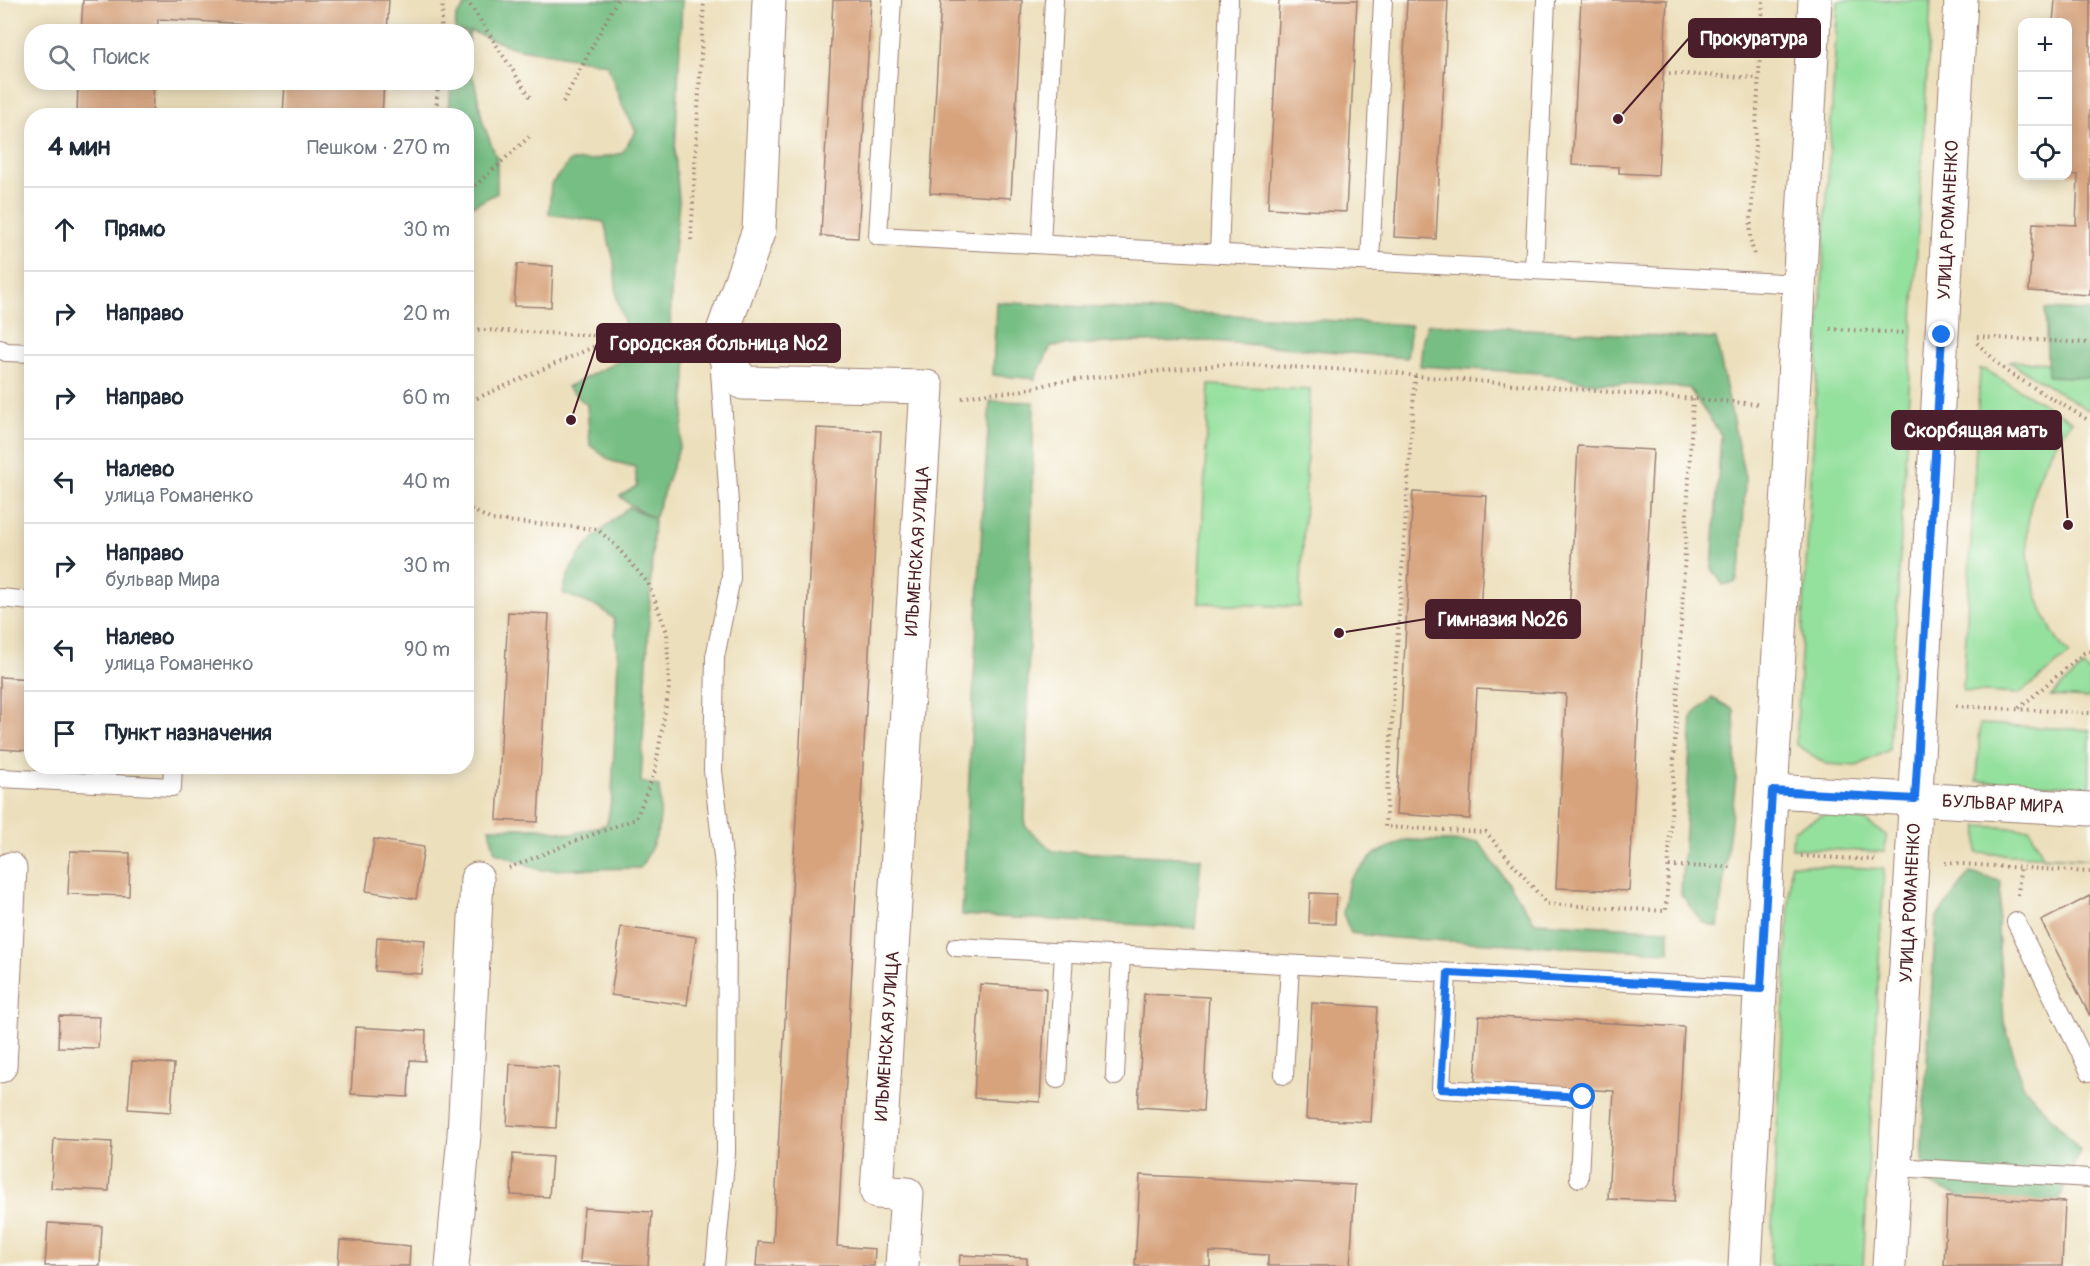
<!DOCTYPE html>
<html lang="ru">
<meta charset="utf-8">
<style>
:root{--surface:#fff;--page:#f6f6f7;--text:#1f2937;--muted:#747a83;--line:#e0e1e3}
body{margin:0;font-family:Pangolin,sans-serif;background:var(--page);color:var(--text)}
.controls{position:absolute;right:18px;top:18px;display:grid;overflow:hidden;border-radius:12px;box-shadow:0 3px 15px #0003}
.controls button{width:54px;height:54px;display:grid;place-items:center;padding:0;border:0;border-bottom:2px solid var(--line);background:var(--surface);color:var(--text);font:30px sans-serif}
.stop{position:absolute;width:18px;height:18px;margin:-14px;border:4px solid #1a73e8;border-radius:50%;background:#fff}
.stop.end{background:#1a73e8;border-color:#fff;box-shadow:0 2px 6px #0008}
.list{margin:0;padding:0;list-style:none}
h2{display:flex;justify-content:space-between;align-items:center;height:78px;margin:0;padding:0 24px;font-size:26px}
h2 small{font-size:20px;font-weight:400;color:var(--muted)}
.list li{display:grid;grid-template-columns:39px 1fr auto;gap:18px;align-items:center;box-sizing:border-box;height:84px;padding:0 24px;border-top:2px solid var(--line)}
.list b{display:block;font-size:22px;white-space:nowrap}
.list p{margin:0;font-size:20px;white-space:nowrap;color:var(--muted)}
.list em{font-size:20px;font-style:normal;color:var(--muted)}
.icon{flex:none;width:33px;height:33px;fill:none;stroke:currentColor;stroke-width:2;stroke-linecap:round;stroke-linejoin:round}
.map{position:relative;flex:none;width:2090px;height:1266px;overflow:hidden}
.search{position:absolute;background:var(--surface);box-shadow:0 3px 15px #0003;left:24px;top:24px;width:450px;height:66px;display:flex;align-items:center;gap:15px;box-sizing:border-box;padding:0 21px;border-radius:24px;color:var(--muted);font-size:22px}
.panel{position:absolute;background:var(--surface);box-shadow:0 3px 15px #0003;left:24px;top:108px;width:450px;height:666px;border-radius:24px}
.map>svg:first-child{display:block}
</style>
<div class="map">
<svg width="2090" height="1266" viewBox="0 0 2090 1266">
<rect width="100%" height="100%" fill="#fdfcf7"/>
<filter id="ink" filterUnits="userSpaceOnUse"><feTurbulence type="fractalNoise" baseFrequency=".0167" numOctaves="2"/><feDisplacementMap in="SourceGraphic" scale="12" xChannelSelector="R" yChannelSelector="G"/><feConvolveMatrix kernelMatrix="1 2 1 2 8 2 1 2 1" color-interpolation-filters="sRGB"/></filter>
<filter id="wash" filterUnits="userSpaceOnUse"><feTurbulence type="fractalNoise" baseFrequency=".008" numOctaves="4" result="noise"/><feDisplacementMap in="SourceGraphic" scale="24" xChannelSelector="R" yChannelSelector="G"/><feGaussianBlur stdDeviation="1.35" result="paint"/><feColorMatrix in="noise" values="0 0 0 0 0 0 0 0 0 0 0 0 0 0 0 0 0 1.4 0 .05"/><feComposite in="paint" operator="in"/></filter>
<g filter="url(#wash)">
<rect width="100%" height="100%" fill="#ecdfbc"/>
<!-- green -->
<g fill="#94e09d" stroke="#6f8064" stroke-width="1.5">
<polygon points="1838,0 1931,0 1889,750 1857,766 1826,764 1796,744"/>
<polygon points="2008,361 2090,365 2090,409 2088,410"/>
<path d="M 1980,369 L 1986,370 L 2072,421 C 2026,478 2014,544 2043,611 C 2049,626 2057,644 2070,654 L 2019,694 L 1963,691 Z"/>
<polygon points="1209,385 1310,390 1300,607 1199,603"/>
<polygon points="2083,667 2090,673 2090,698 2051,696"/>
<polygon points="1980,724 2090,730 2090,787 1977,781"/>
<polygon points="1825,814 1856,815 1886,835 1885,852 1792,848 1793,830"/>
<polygon points="1978,826 2030,829 2043,856 2090,859 1977,853"/>
<polygon points="1791,864 1884,869 1863,1266 1770,1266"/>
</g>
<!-- forest -->
<g fill="#77be84" stroke="#606e58" stroke-width="1.5">
<path d="M 470,0 L 682,0 L 675,153 L 679,201 L 672,268 L 670,331 L 687,354 L 684,413 L 679,448 L 654,519 L 641,782 L 659,786 C 663,823 659,837 640,868 L 541,870 L 495,852 L 489,828 L 539,828 L 573,834 L 607,824 L 612,796 L 618,660 L 614,619 L 600,608 L 563,593 C 569,556 602,529 629,507 L 653,518 L 629,504 L 620,496 L 637,486 L 635,467 L 611,461 L 590,445 L 587,405 L 567,387 L 621,360 L 633,349 L 617,299 L 614,261 L 604,222 L 549,214 L 551,184 L 570,161 L 592,160 L 622,153 L 636,131 L 622,105 L 607,64 L 515,48 L 470,31 L 467,47 L 466,32 L 455,31 L 456,17 Z"/>
<polygon points="467,62 475,84 483,123 497,159 497,193 473,206 467,203 466,116 449,115 451,83 466,82"/>
<polygon points="996,302 1411,325 1407,358 1212,341 1127,342 1051,346 1035,379 993,375"/>
<polygon points="2045,309 2090,311 2090,378 2048,376"/>
<polygon points="1428,324 1716,339 1745,478 1742,557 1736,582 1723,585 1712,568 1721,435 1689,388 1586,382 1539,373 1420,366 1423,338"/>
<polygon points="990,401 1034,402 1025,826 1053,851 1201,858 1195,928 962,915 983,505"/>
<polygon points="1712,698 1734,710 1736,779 1718,927 1702,922 1681,894 1692,716"/>
<polygon points="1406,840 1479,842 1535,922 1669,930 1669,952 1392,938 1351,933 1343,914 1349,880 1375,854"/>
<polygon points="1970,873 2001,881 1998,930 2004,1022 2023,1086 2080,1150 2059,1200 1985,1206 1925,1182 1922,1142 1936,918"/>
</g>
<g id="blocks">
<!-- building -->
<g fill="#d7a37d">
<polygon points="83,0 389,0 387,32 288,32 288,26 158,19 157,32 81,32"/>
<polygon points="833,0 871,0 858,238 821,236"/>
<polygon points="941,0 1022,0 1011,198 930,193"/>
<polygon points="1279,0 1357,0 1346,212 1268,208"/>
<polygon points="1407,0 1448,0 1436,239 1394,237"/>
<polygon points="1581,0 1667,0 1658,175 1619,173 1619,167 1572,165"/>
<polygon points="2055,0 2090,0 2090,295 2029,291 2033,223 2076,225 2078,175 2068,174 2068,22 2053,22"/>
<polygon points="78,82 154,82 152,116 77,116"/>
<polygon points="285,82 384,82 382,116 283,116"/>
<polygon points="517,264 553,266 551,307 514,306"/>
<polygon points="817,428 881,431 837,1246 875,1249 874,1266 756,1266 758,1242 773,1243"/>
<polygon points="1578,446 1653,450 1629,891 1556,888 1566,694 1477,689 1470,819 1396,814 1413,492 1487,496 1479,630 1568,635"/>
<polygon points="508,612 549,614 538,822 497,820"/>
<polygon points="0,677 32,679 32,751 0,749"/>
<polygon points="374,839 424,847 416,899 366,891"/>
<polygon points="70,851 130,853 129,896 68,894"/>
<polygon points="1310,893 1336,894 1335,924 1309,923"/>
<polygon points="2090,896 2090,1016 2041,921"/>
<polygon points="621,927 696,937 687,1005 611,995"/>
<polygon points="377,937 425,940 422,974 375,971"/>
<polygon points="980,984 1046,988 1040,1102 974,1098"/>
<polygon points="1144,994 1209,997 1203,1111 1138,1107"/>
<polygon points="1312,1003 1377,1007 1371,1122 1306,1119"/>
<polygon points="59,1016 100,1017 98,1048 58,1047"/>
<polygon points="1479,1016 1684,1027 1675,1202 1608,1199 1614,1091 1475,1083"/>
<polygon points="355,1027 426,1031 425,1061 410,1060 408,1097 351,1094"/>
<polygon points="132,1061 174,1064 171,1112 128,1109"/>
<polygon points="510,1064 559,1067 556,1128 507,1125"/>
<polygon points="54,1139 112,1142 109,1191 51,1188"/>
<polygon points="513,1154 552,1157 549,1197 511,1195"/>
<polygon points="1140,1175 1355,1185 1350,1266 1268,1266 1268,1255 1210,1252 1210,1266 1135,1266"/>
<polygon points="1947,1196 2065,1202 2062,1266 1944,1266"/>
<polygon points="584,1208 652,1212 648,1266 580,1262"/>
<polygon points="48,1223 102,1226 100,1266 45,1266"/>
<polygon points="340,1240 410,1246 409,1266 338,1266"/>
<polygon points="960,1255 1027,1258 1027,1266 959,1266"/>
</g>
</g>
</g>
<g filter="url(#ink)">
<use href="#blocks" fill-opacity="0" stroke="#9b7f74" stroke-width="1.5"/>
<g fill="none" stroke-linecap="round" stroke-linejoin="round">
<defs>
<g id="service">
<polyline points="892,0 878,236 1800,284"/>
<polyline points="1041,244 1054,0"/>
<polyline points="1219,254 1229,0"/>
<polyline points="1370,262 1383,0"/>
<polyline points="1534,270 1546,0"/>
<polyline points="0,349 6,352 32,353"/>
<polyline points="0,598 32,601"/>
<polyline points="0,778 172,787 173,766"/>
<polyline points="2016,922 2090,1072"/>
<polyline points="956,947 1761,989"/>
<polyline points="1447,973 1441,1089 1583,1097 1579,1178"/>
<polyline points="1284,1075 1290,965"/>
<polyline points="1115,1076 1121,955"/>
<polyline points="1057,1079 1064,952"/>
<polyline points="1895,1167 2090,1178"/>
<polyline points="715,1266 726,1153 727,892 713,771 715,657 731,578 729,503 719,356"/>
</g>
<g id="minor">
<polyline points="769,0 759,230 718,345 743,383 927,387 877,1192 907,1194 902,1266"/>
<polyline points="1772,791 2090,809"/>
<polyline points="0,1066 10,869"/>
<polyline points="452,1266 464,1135 477,879"/>
</g>
<g id="secondary">
<polyline points="1745,1266 1815,0"/>
<polyline points="1889,1266 1961,0"/>
</g>
</defs>
<!-- service casing -->
<use href="#service" stroke="#9b7f74" stroke-width="20"/>
<!-- minor casing -->
<use href="#minor" stroke="#9b7f74" stroke-width="35"/>
<!-- secondary casing -->
<use href="#secondary" stroke="#9b7f74" stroke-width="35"/>
<!-- path -->
<g stroke="#9b7f74" stroke-width="4" stroke-dasharray="1.5 4.5" stroke-linecap="butt">
<polyline points="467,0 532,100"/>
<polyline points="441,32 443,0"/>
<polyline points="1663,73 1759,78"/>
<polyline points="563,102 617,0"/>
<polyline points="436,116 438,82"/>
<polyline points="466,194 529,137"/>
<polyline points="691,240 704,0"/>
<polyline points="1754,254 1750,238 1763,0"/>
<polyline points="466,329 684,340"/>
<polyline points="1830,329 1907,333"/>
<polyline points="1977,337 2090,343"/>
<polyline points="1977,343 2006,371 2090,421"/>
<polyline points="1415,376 1385,827 1486,832 1547,904 1666,911 1693,399"/>
<polyline points="962,398 986,393 1015,392 1057,382 1226,364 1393,372 1415,376 1757,404"/>
<polyline points="466,403 614,338"/>
<polyline points="466,507 492,520 597,529 615,545 648,583 667,632 669,688 655,771 636,819 580,839 509,868"/>
<polyline points="1956,706 2090,713"/>
<polyline points="2019,708 2084,653 2090,651"/>
<polyline points="1801,856 1878,860"/>
<polyline points="1945,863 2090,872"/>
<polyline points="1669,866 1733,867"/>
<polyline points="2018,895 2020,868"/>
</g>
<!-- service -->
<use href="#service" stroke="#fff" stroke-width="18"/>
<!-- minor -->
<use href="#minor" stroke="#fff" stroke-width="33"/>
<!-- secondary -->
<use href="#secondary" stroke="#fff" stroke-width="33"/>
</g>
</g>
<g fill="none" stroke-linecap="round" stroke-linejoin="round" filter="url(#ink)">
<!-- route -->
<polyline stroke="#1a73e8" stroke-width="8" points="1583,1097 1441,1089 1448,973 1761,989 1772,791 1915,799 1942,335"/>
</g>
<g text-anchor="middle" stroke-width="6" stroke-linejoin="round" paint-order="stroke">
<!-- street labels -->
<g font-size="18" fill="#4a1f2b" stroke="#fdfcf7">
<text transform="translate(1948 220) rotate(-87)" y="6">УЛИЦА РОМАНЕНКО</text>
<text transform="translate(917 551) rotate(-86)" y="6">ИЛЬМЕНСКАЯ УЛИЦА</text>
<text transform="translate(2003 804) rotate(3)" y="6">БУЛЬВАР МИРА</text>
<text transform="translate(1910 903) rotate(-87)" y="6">УЛИЦА РОМАНЕНКО</text>
<text transform="translate(887 1036) rotate(-86)" y="6">ИЛЬМЕНСКАЯ УЛИЦА</text>
</g>
</g>
<!-- callouts -->
<path fill="none" stroke="#4a1f2b" stroke-width="2" d="M1618 119L1689 38M571 420L597 343M2068 525L2061 430M1339 633L1426 619"/>
<g fill="#4a1f2b" stroke="#fdfcf7" stroke-width="2">
<circle cx="1618" cy="119" r="6"/>
<circle cx="571" cy="420" r="6"/>
<circle cx="2068" cy="525" r="6"/>
<circle cx="1339" cy="633" r="6"/>
</g>
<g fill="#4a1f2b" stroke="#4a1f2b" stroke-width="2">
<rect x="1689" y="19" width="131" height="38" rx="6"/>
<rect x="597" y="324" width="243" height="38" rx="6"/>
<rect x="1892" y="411" width="169" height="38" rx="6"/>
<rect x="1426" y="600" width="154" height="38" rx="6"/>
</g>
<g font-size="20" text-anchor="middle" font-weight="bold" fill="#fff">
<text x="1754" y="45">Прокуратура</text>
<text x="719" y="350">Городская больница №2</text>
<text x="1976" y="437">Скорбящая мать</text>
<text x="1503" y="626">Гимназия №26</text>
</g>
</svg>
<div class="controls">
<button>+</button>
<button>−</button>
<button><svg class="icon" aria-label="locate" viewBox="0 0 24 24"><circle cx="12" cy="12" r="6"/><path d="M12 2v4M12 18v4M2 12h4M18 12h4"/></svg></button>
</div>
<div class="stop" style="left:1583px;top:1097px"></div>
<div class="stop end" style="left:1942px;top:335px"></div>
<div class="search"><svg class="icon" aria-label="search" viewBox="0 0 24 24"><circle cx="10" cy="10" r="6"/><path d="M15 15l6 6"/></svg>Поиск</div>
<section class="panel">
<h2>4 мин<small>Пешком · 270 m</small></h2>
<ul class="list">
<li><svg class="icon" aria-label="ahead" viewBox="0 0 24 24"><path d="M12 20V5M6 11l6-6 6 6"/></svg><div><b>Прямо</b></div><em>30 m</em></li>
<li><svg class="icon" aria-label="right" viewBox="0 0 24 24"><path d="M7 20v-9h11M14 6l5 5-5 5"/></svg><div><b>Направо</b></div><em>20 m</em></li>
<li><svg class="icon" aria-label="right" viewBox="0 0 24 24"><path d="M7 20v-9h11M14 6l5 5-5 5"/></svg><div><b>Направо</b></div><em>60 m</em></li>
<li><svg class="icon" aria-label="left" viewBox="0 0 24 24"><path d="M17 20v-9H6M10 6l-5 5 5 5"/></svg><div><b>Налево</b><p>улица Романенко</p></div><em>40 m</em></li>
<li><svg class="icon" aria-label="right" viewBox="0 0 24 24"><path d="M7 20v-9h11M14 6l5 5-5 5"/></svg><div><b>Направо</b><p>бульвар Мира</p></div><em>30 m</em></li>
<li><svg class="icon" aria-label="left" viewBox="0 0 24 24"><path d="M17 20v-9H6M10 6l-5 5 5 5"/></svg><div><b>Налево</b><p>улица Романенко</p></div><em>90 m</em></li>
<li><svg class="icon" aria-label="arrive" viewBox="0 0 24 24"><path d="M6 21V4h12l-3 4 3 4H6"/></svg><div><b>Пункт назначения</b></div></li>
</ul>
</section>
</div>
